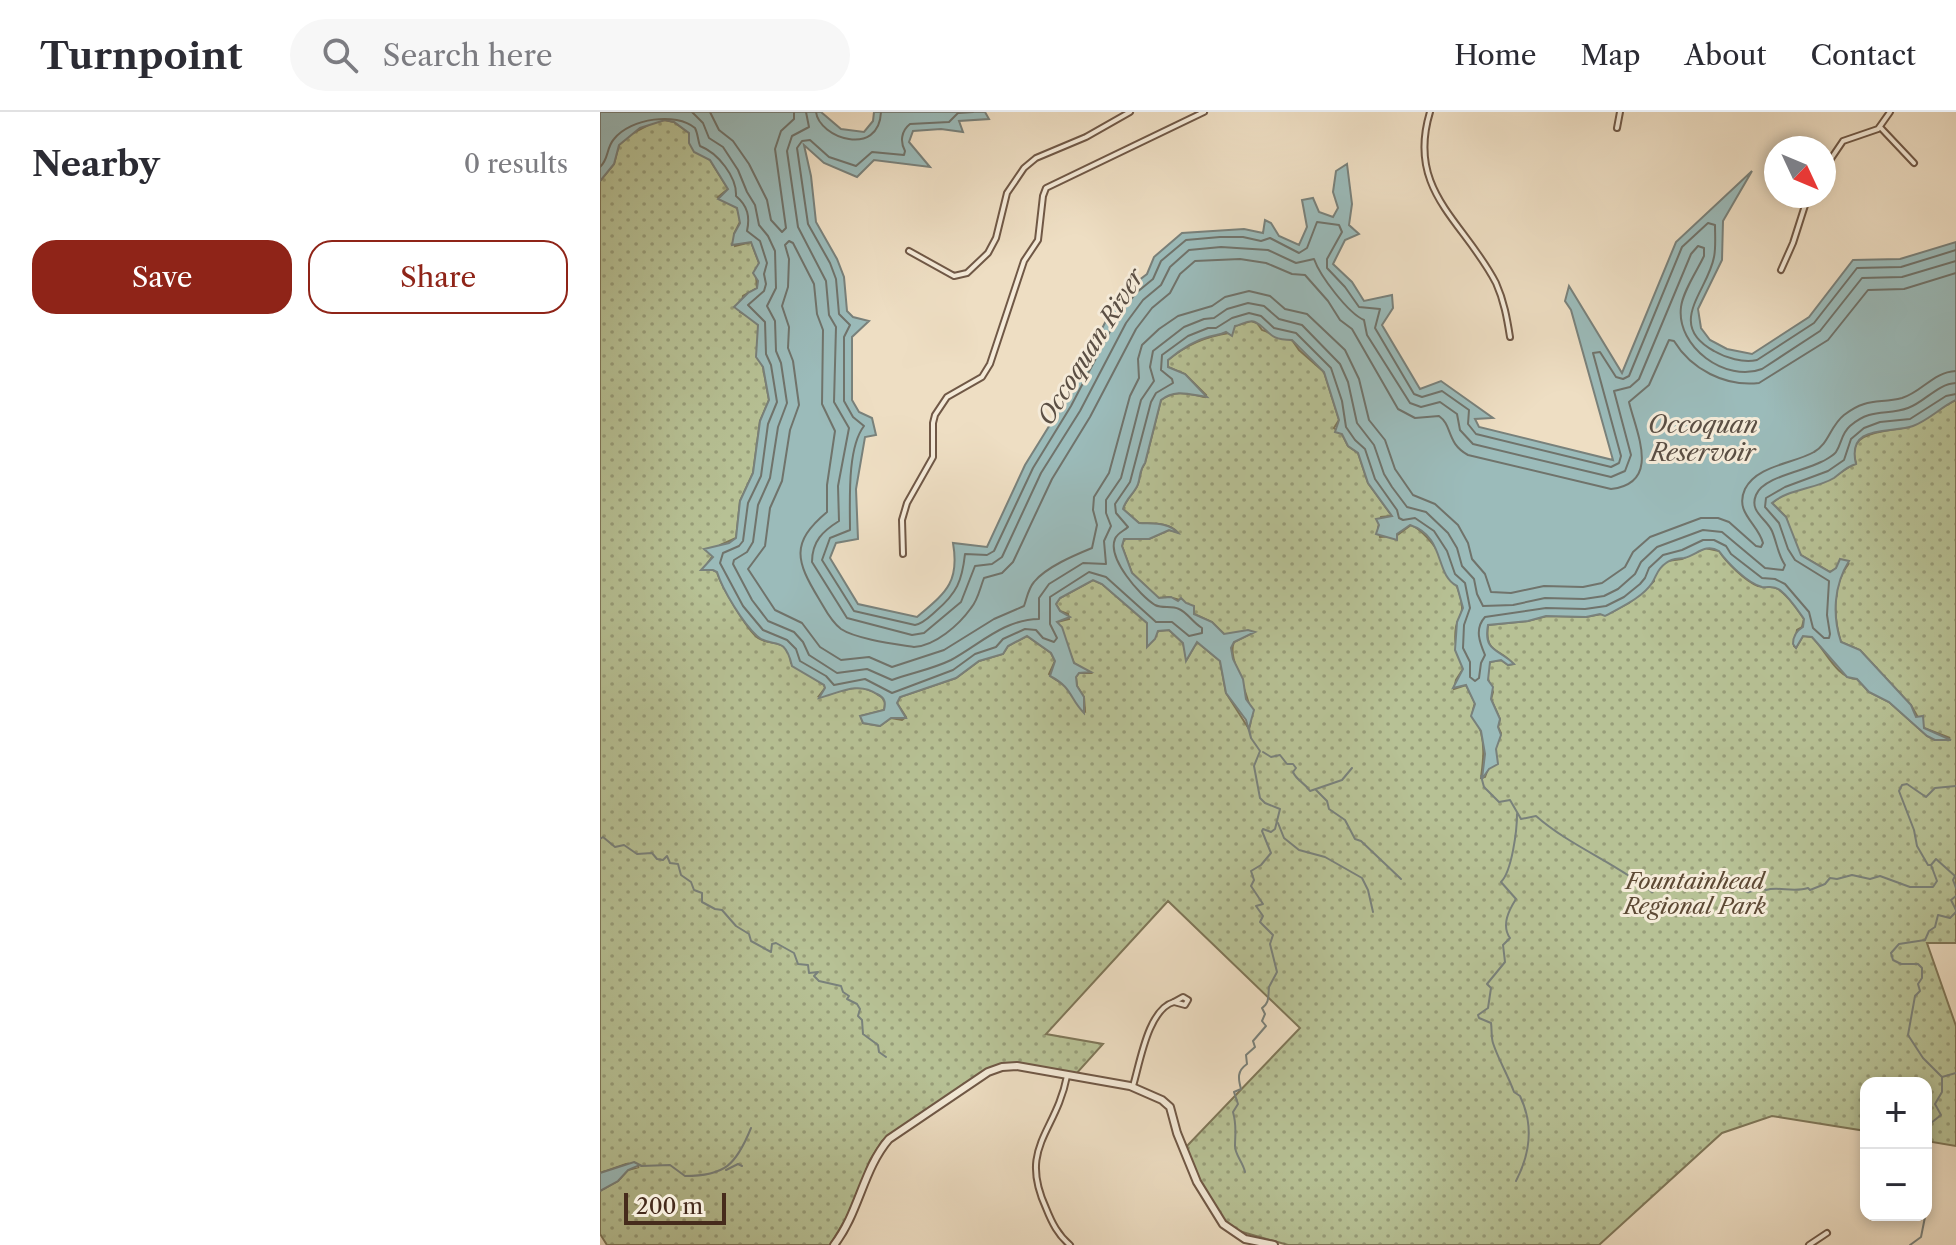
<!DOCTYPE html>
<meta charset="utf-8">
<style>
:root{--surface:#fff;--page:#f7f7f7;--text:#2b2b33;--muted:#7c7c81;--line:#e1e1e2;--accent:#8f2418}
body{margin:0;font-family:"Libre Caslon Text",serif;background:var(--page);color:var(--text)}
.controls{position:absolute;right:24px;bottom:24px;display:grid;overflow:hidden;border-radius:16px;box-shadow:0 4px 12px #0003}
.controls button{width:72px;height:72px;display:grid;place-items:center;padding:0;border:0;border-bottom:2px solid var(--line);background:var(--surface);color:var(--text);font:40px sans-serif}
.compass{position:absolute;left:1164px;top:24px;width:72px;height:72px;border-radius:50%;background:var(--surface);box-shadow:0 4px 12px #0003;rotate:134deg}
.scale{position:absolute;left:24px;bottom:20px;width:102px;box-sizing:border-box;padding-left:8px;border:4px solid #462b1c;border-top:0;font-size:22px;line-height:28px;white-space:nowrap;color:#462b1c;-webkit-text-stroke:6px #f4ead8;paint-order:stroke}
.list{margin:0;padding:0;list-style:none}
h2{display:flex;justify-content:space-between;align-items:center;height:104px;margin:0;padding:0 32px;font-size:34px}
h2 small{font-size:26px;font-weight:400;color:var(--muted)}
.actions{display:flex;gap:16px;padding:24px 32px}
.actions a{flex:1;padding:18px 0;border:2px solid var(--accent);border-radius:24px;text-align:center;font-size:28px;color:var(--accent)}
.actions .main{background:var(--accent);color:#fff}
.icon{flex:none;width:44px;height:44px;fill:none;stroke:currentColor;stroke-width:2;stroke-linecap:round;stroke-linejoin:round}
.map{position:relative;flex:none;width:1356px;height:1133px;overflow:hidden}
header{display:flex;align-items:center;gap:48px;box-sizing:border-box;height:112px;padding:0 40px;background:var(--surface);border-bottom:2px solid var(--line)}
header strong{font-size:38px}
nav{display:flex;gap:44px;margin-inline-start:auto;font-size:28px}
.search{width:560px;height:72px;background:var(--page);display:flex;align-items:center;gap:20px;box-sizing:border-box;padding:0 28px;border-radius:44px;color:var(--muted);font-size:30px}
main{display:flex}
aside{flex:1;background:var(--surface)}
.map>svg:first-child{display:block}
</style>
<header>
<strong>Turnpoint</strong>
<div class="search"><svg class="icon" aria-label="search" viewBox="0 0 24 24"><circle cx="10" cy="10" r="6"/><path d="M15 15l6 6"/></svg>Search here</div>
<nav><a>Home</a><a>Map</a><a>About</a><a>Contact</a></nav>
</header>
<main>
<aside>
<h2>Nearby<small>0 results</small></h2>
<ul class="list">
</ul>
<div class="actions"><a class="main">Save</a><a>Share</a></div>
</aside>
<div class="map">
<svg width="1356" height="1133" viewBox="0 0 1356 1133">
<defs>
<pattern id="park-dots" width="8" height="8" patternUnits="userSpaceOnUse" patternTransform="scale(2)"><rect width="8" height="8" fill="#b7c195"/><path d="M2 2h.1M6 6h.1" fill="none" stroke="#979d79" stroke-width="1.8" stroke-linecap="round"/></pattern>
</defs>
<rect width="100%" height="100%" fill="#eedec3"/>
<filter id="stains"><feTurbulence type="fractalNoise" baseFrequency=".0025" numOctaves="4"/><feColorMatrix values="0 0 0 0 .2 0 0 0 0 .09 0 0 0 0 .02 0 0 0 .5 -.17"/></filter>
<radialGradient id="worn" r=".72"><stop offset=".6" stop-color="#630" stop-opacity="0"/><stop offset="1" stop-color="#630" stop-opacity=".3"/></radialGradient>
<!-- park -->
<path fill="url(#park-dots)" stroke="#7e7658" stroke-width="2" d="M 64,8 L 74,10 L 89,21 L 90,28 L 102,43 L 110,48 L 128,77 L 118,85 L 137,96 L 141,108 L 134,122 L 135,134 L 151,130 L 159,151 L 156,163 L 157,176 L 143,184 L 140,200 L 151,206 L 158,213 L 158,241 L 163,255 L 169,288 L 160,309 L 153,361 L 140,389 L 136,426 L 120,433 L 103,458 L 113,458 L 117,460 C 121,474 147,518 158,526 C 171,535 188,524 191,551 L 224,573 L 225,576 L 219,584 C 240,581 258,569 277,582 C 285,586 286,590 284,598 L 261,604 L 263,611 L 280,614 L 291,606 L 302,608 L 306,605 L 297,591 L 300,585 L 356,566 L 379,549 L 403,542 L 408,534 L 427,524 L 451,541 L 455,549 L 449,562 C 454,568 464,571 470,578 C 476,586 476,592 485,599 L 484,585 L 477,574 L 476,565 L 479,561 L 490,561 L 474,551 L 457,510 L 469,507 L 468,502 L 460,499 L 456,492 L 460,486 L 493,468 L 502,472 L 547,511 L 547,529 L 555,525 L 558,519 L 569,518 L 583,531 L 587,547 L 597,530 L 620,549 L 626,581 L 649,617 C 659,591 625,549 634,530 L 650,522 L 624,522 L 612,510 L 594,502 L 583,489 L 569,485 L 558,486 L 532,461 L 522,434 L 524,427 L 549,427 L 569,418 L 577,420 C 568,410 552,412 539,411 L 523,397 C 526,386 535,381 538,372 C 541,363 539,359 545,351 L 561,288 C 575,277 590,282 605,285 L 606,283 L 585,262 L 568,255 L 568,248 C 586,233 607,224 629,221 L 635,214 L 651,209 L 657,211 L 662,218 L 692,228 L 699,238 L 724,260 L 739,308 L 734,316 L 742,322 L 748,334 L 758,341 L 768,371 L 792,404 L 781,405 L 778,416 L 780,425 L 796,424 L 811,413 C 832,421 863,475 862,497 C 862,503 857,509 856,515 C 853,535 859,539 863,557 L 856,568 L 854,577 L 866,573 L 875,591 C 868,611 878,606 881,620 C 885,636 883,650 881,666 L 885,665 L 901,621 L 898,615 L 900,607 L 891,587 L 893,580 C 888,569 885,561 890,550 L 901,548 L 908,553 L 913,552 C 900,536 884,542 888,513 L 928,509 L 947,504 L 986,505 L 1012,500 L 1029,491 L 1045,478 L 1054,469 L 1054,462 L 1067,449 L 1082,447 L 1105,436 L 1119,439 C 1126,450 1145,469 1158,474 C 1165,476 1171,473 1178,477 C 1189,484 1197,497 1204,507 L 1202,515 L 1197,518 L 1194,534 L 1196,536 L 1203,524 L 1212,525 C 1226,538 1236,566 1257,567 L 1269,580 L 1289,590 L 1327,624 L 1335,628 L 1350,626 L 1324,616 L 1311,593 L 1260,538 L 1241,530 C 1233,505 1232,472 1249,451 L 1230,460 L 1201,443 L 1195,434 L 1186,405 L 1172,391 C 1186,378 1213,375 1230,367 C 1238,363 1247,355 1256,351 C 1243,316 1294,320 1311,314 C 1327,309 1340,295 1356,288 L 1356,831 L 1327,831 L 1356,914 L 1356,1034 L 1326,1029 L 1326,971 L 1266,971 L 1266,1019 L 1172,1004 L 1122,1021 L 999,1133 L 688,1133 L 632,1117 L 620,1104 L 605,1080 L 586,1035 L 700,916 L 568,789 L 446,922 L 503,932 L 476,962 L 414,951 L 395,954 L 282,1029 L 270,1048 L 252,1096 L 230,1133 L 7,1133 L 0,1122 L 0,1079 L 18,1069 L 28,1058 L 39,1055 L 26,1052 L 0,1061 L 0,69 L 14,52 L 19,33 L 31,22 L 54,10 Z"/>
<!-- water -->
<g fill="#9bbbba" stroke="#79817b" stroke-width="2">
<path d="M 0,0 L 221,0 L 241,17 L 264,20 L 273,9 L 274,0 L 385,0 L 389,7 L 359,9 L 363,20 L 341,17 L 313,19 L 309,30 L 330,55 L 274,48 L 257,65 L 224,51 L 204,33 L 211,64 L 216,110 L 237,147 L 244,165 L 247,199 L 253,205 L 269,209 L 252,225 L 252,288 L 259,300 L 272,306 L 276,323 L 265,325 L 256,377 L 258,427 L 236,431 L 230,446 L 258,492 L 317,505 C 345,481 360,471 353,431 L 387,435 L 425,353 L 464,290 L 510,201 L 530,175 L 547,162 L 554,145 L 582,121 L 644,117 L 663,121 L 665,108 L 671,111 L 679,124 L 699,133 L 707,115 L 702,88 L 713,86 L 719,100 L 733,105 L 738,96 L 733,80 L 736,59 L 747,52 L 752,92 L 749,113 L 759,122 L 745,128 L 733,152 L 752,170 L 764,189 L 792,183 L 793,196 L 782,213 L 820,277 L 841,269 L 893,306 L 875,307 L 879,315 L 1013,348 L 971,198 L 965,189 L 969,174 L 1022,261 L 1076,130 L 1152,59 L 1123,109 L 1122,148 L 1098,197 L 1101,216 L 1110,228 L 1127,237 L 1152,242 L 1209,205 L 1253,148 L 1300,147 L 1356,130 L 1356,288 C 1341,295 1329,308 1313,314 C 1292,322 1246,311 1256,352 C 1246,355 1242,360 1234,366 C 1216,377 1188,377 1172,391 L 1186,405 L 1201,443 L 1230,460 L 1236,456 L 1240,447 L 1249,449 C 1234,473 1232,503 1241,530 L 1260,538 L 1311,593 L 1316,605 L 1323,604 L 1324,616 L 1351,628 L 1335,628 L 1327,624 L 1289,590 L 1269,580 L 1257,567 L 1247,565 L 1212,525 L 1203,524 L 1196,536 L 1193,532 C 1193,524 1196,519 1203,515 L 1204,507 C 1197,497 1190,486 1180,478 C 1173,473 1169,476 1162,475 C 1147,471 1127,450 1119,439 C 1105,431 1097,443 1084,446 C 1077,447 1072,446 1066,451 C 1057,457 1057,463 1052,471 C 1042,486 1021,495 1005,504 L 1000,502 L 986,505 L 946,504 L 928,509 L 888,513 C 883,540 899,537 914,552 L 908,553 L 901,548 L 890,550 L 888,568 L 893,575 L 891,587 L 900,607 L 898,615 L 901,623 L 896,637 L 898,652 L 889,657 L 882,667 L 885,642 L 881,619 L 871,604 L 875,592 L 866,573 L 853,576 L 863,557 L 855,538 L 857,510 L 863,496 L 857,474 C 834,462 846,425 810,413 L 797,422 L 797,428 L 776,422 L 779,413 L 776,407 L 792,404 L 768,371 L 758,341 L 748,334 L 742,322 L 735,320 L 739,308 L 724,260 L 692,228 C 666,228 670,217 655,210 C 649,207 641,213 635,214 L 632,224 L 626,220 C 620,223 614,223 608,225 C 593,229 580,238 568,248 L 568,255 L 585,262 L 607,285 C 591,283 576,276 561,288 L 545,351 C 539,359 541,363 538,372 C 535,381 526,386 523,397 L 539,411 C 553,412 569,410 578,421 L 569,418 L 549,427 L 524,427 L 522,434 L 532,461 L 559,486 L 571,485 L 578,489 L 581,486 L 586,491 L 594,494 L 594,502 L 612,510 L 624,522 L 648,518 L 655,520 L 634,530 L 631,536 L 633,547 L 643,567 L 646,587 L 654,598 L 649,616 L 651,626 L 646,608 L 626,581 L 620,549 L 597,530 L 586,549 L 583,531 L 569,518 L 558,519 L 555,527 L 547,535 L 547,511 L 502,472 L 493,468 L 460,486 L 456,492 L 460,499 L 470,505 L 457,510 L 462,515 L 474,551 L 491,560 L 479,561 L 476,565 L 477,574 L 484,585 L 484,601 C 469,586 473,576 450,564 L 455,549 L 451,541 L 427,524 L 408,534 L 403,542 L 379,549 L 356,566 L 300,585 L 297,591 L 306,606 L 291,606 L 280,614 L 263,611 L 260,604 L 284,598 C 286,590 285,586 277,582 C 258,569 239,581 219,586 L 225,576 L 224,573 L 192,554 C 184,520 172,538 157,524 C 143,511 123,479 117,460 L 113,458 L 101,458 L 113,445 L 104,437 L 129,431 L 136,426 L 140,389 L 153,361 L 160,309 L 169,288 L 163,255 L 156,245 L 158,213 L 134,195 L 148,181 L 157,176 L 158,169 L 153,161 L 159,151 L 151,130 L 132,133 L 134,122 L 140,111 L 137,96 L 118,87 L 128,77 L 110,48 L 94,40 L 89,31 L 89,21 L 74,10 L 65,8 L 40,16 L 19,33 L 14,52 L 0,69 Z"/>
<polygon points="34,1050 40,1053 28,1058 18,1069 0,1079 0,1061"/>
</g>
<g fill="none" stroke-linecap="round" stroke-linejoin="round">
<!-- shore -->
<g stroke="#70736b" stroke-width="2">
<path d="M 92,0 L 103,11 L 109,26 L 123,35 L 138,58 L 147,80 L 155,93 L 159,113 L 168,124 L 175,139 L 176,176 L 167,194 L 175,209 L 176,239 L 181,251 L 187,291 L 178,315 L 170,366 L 158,393 L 153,430 L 147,440 L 134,448 L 133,452 L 152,488 L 168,509 L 194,520 L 203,530 L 209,543 L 237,561 L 267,557 L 292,568 C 311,561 333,557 351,548 C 380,532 405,507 439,507 L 439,486 L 449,472 L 483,451 L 506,452 L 504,429 L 511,414 L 506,401 L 506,388 L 521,366 L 541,288 L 554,269 L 550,255 L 553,239 L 584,215 L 604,207 L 614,206 L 627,197 L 648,191 L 664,194 L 679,207 L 702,213 L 740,252 L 748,270 L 757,311 L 774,333 L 784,362 L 792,375 L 807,395 L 826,400 L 848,421 L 857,436 L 862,454 L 874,467 L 877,482 L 883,494 L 913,493 L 945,486 L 984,487 L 1004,484 L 1018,477 L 1035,462 L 1041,450 L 1057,435 L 1103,418 L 1122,420 L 1165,456 L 1183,458 L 1185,453 C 1178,443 1177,431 1172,419 C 1166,406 1149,400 1156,383 C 1163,365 1204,359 1221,350 C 1224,349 1234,343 1236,340 C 1242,331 1241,322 1250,314 C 1272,295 1287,304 1308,296 C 1325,290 1337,272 1356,271"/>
<polyline points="110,0 119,18 133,29 149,52 167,88 171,108 182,120 186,116 175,37 181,19 194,7 194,0"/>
<path d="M 206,0 L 209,15 L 192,24 L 187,39 L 198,115 L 226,169 L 229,203 L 236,215 L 234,290 L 249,316 L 238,374 L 239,409 C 223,419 212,429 212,450 L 247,506 L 312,523 L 324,521 L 361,490 L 375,454 L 392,452 L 402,445 L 441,361 L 480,299 L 526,211 L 543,188 L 561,173 L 570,155 L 589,138 L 621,135 L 668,138 L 696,151 L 714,147 C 720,164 748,201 764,208 L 767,223 L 810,291 L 821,295 L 840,290 L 857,302 L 860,318 L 873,332 L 1011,365 L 1025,359 L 1031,343 L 1014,279 L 1030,275 L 1039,267 L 1091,142 L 1098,134 L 1104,136 L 1104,144 C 1097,159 1083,179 1081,195 C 1076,235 1126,271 1162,257 L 1220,219 L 1262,166 L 1302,165 L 1356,149"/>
<path d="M 216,0 C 219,26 279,46 281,0"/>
<path d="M 373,0 L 358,1 L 349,10 L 310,12 C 301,19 300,30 305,39 L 304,43 L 272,40 L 256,54 L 229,45 L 210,28 L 202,29 L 197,36 L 208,112 L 230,151 L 236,167 L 239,202 L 250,213 L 244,225 L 244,289 L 253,305 L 264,314 C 247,336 250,389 250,418 L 230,426 L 222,448 L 254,499 L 315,513 C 324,511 329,505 336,499 C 357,481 362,469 365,442 L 387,443 L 394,439 L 433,356 L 471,294 L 517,206 L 536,181 L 553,167 L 561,149 L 586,128 L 620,125 L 643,125 L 661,129 L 670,126 L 699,141 L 707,136 L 717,110 L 739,113 L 742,120 L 727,147 L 727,156 L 745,175 L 759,195 L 780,197 L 775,216 L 814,282 L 822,285 L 842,279 L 869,298 L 868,312 L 876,322 L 1011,355 L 1019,351 L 1021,344 L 993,241 L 1000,240 L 1016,265 L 1023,267 L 1029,264 L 1082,135 L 1108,111 L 1115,113 C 1115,123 1116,136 1114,145 C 1108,179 1065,212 1114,239 C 1126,246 1143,251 1157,248 L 1214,211 L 1257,156 L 1301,155 L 1356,138"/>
<path d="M 0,55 C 9,47 6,36 14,27 C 31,6 76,0 95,16 C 98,22 98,29 100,34 C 118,41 137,65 136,84 C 148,94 150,105 147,119 L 160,129 L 167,151 L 164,162 L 166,172 L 164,179 L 148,193 L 165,210 L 166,242 L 171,253 L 177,290 L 168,312 L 161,364 L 148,391 L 143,429 L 139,434 L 123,441 L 120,451 L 143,494 L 163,518 L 187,528 L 196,537 L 200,549 L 226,564 L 234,573 L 265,567 L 292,581 L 353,558 L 375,542 L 396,535 L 403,527 L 425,517 L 436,518 L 443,526 L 454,530 L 457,526 L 450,512 L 450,485 L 489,460 L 506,465 L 556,510 L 572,510 L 589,524 L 602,521 L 602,516 C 593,511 587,500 579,497 C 571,493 563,497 555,493 C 540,484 507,446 515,427 C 517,421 524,419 528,415 L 516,401 L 515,392 L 530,370 L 551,290 L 556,281 L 573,271 L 572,267 L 561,258 L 562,243 L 588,224 L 608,216 L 616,216 L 632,206 L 649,201 L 661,204 L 674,216 L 696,221 L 731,256 L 742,289 L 746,315 L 755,328 L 765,337 L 775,367 L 797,398 L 799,406 L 803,408 L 815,406 L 834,419 L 847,439 L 855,462 L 865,471 L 870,496 L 864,513 L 863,536 L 870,550 L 870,565 L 875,569 L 879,566 L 881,551 L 885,543 C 880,531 874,517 885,505 L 946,496 L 985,497 L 1006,494 L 1024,485 L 1040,472 L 1045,466 L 1049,456 L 1063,443 L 1082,438 L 1103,428 L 1114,428 L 1126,434 L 1131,442 L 1162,466 L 1175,467 L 1185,472 L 1209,500 L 1213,516 L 1224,526 L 1229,526 L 1230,522 L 1227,503 L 1229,469 L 1195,448 L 1188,437 L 1179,411 L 1165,395 L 1166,386 L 1185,375 L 1228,359 L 1244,348 L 1251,327 L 1264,316 L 1280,310 L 1310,307 L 1346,284 L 1356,282"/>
<path d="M 1356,161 L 1304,177 L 1268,178 L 1228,228 L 1159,271 C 1125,275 1091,257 1074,229 L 1069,228 L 1049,273 L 1029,290 C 1036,320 1062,371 1011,377 L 868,343 C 846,331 853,314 839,304 L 815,306 L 798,297 L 752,217 L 740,208 L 728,189 L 705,163 L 692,162 L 666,151 L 640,147 L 595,149 L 580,162 L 570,181 L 552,196 L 536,217 L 490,305 L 452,367 L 413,450 L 402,461 L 384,466 C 380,476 378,488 371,496 C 359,513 335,534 314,535 C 295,532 256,527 241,517 C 231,510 225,497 219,487 C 196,449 190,431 227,400 L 227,373 L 235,319 L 222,292 L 223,218 L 217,202 L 214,172 L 193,131 L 189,129 L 185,133 L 189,147 L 188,175 L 182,194 L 189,215 L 188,236 L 193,249 L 199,293 L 190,318 L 182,369 L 170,396 L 165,434 L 148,457 L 175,498 L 202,511 L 220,535 L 241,548 L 269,545 L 292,555 L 344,538 L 394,507 L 424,494 C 427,486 428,477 434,470 C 446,455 475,443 492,436 L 497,413 L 493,398 L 494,385 L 509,361 L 530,284 L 539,266 L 538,247 L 542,233 L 559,217 L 578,204 L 612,194 L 625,185 L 649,179 L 670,184 L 685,197 L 707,202 L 745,238 L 759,267 L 769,308 L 785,328 L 795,357 L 813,383 L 835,392 L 858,413 L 868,431 L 872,447 L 885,462 L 891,480 L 911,481 L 944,474 L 983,475 L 1002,471 L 1025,455 L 1033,440 L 1050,425 L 1101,406 L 1118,406 L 1129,410 L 1156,434 L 1161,435 L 1163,431 C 1158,411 1134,401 1145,377 C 1157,353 1193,352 1214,340 C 1229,332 1230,314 1244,303 C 1267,285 1279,292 1302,286 C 1322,280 1333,260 1356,259"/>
</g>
<!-- stream -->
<g stroke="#79817b" stroke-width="2">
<path d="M 663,640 L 671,645 L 680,643 L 687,652 L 693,652 L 696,656 L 693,660 C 697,669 704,670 710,679 L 742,668 L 752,656"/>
<path d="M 881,664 L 884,675 L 899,690 L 910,688 L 921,707 L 936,704 C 970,734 1016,751 1052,780"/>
<polyline points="1356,674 1335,676 1326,685 1307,672 1302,673 1299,679 1314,718 1317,734 1328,753 1331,753 1336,747 1355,764 1353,768 1356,776"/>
<polyline points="716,678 727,689 729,697 745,708 755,727 761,729 801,767"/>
<polyline points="678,711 684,726 699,738 725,745 762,766 768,778 773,800"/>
<polyline points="0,727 3,725 15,735 24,733 37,742 52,741 57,747 63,748 67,744 70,751 78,752 81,763 91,770 94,778 102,781 102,790 115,797 122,798 136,814 149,822 151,829 171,840 172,832 176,831 194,841 198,852 208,853 209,861 218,860 214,864 219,869 241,874 243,880 249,884 247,887 257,892 260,897 258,904 262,908 263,922 278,933 279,940 286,945"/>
<path d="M 1132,776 L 1149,780 L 1162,776 L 1166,778 C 1179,774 1193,781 1208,776 L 1210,778 L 1225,772 L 1230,766 L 1237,767 L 1252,763 L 1270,767 L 1280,764 L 1310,775 L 1333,775 L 1337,769 L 1331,753"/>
<polyline points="1356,784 1351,788 1356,798"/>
<polyline points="1342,965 1356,961"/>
<polyline points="1326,1008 1331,1011 1341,1003 1335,992 1342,980 1342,965 1323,946 1308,923 1315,884 1320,879 1318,872 1322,866 1322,856 1318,852 1301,852 1293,848 1291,841 1299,832 1325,828 1329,819 1335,815 1338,803 1350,806 1356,800"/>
<path d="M 41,1054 L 70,1053 L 85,1064 C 125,1064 136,1053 151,1016"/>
<polyline points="126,1058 138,1052 142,1054"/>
<path d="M 645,1060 C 643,1050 635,1043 635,1034 C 635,1022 637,1014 633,1000 L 638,992 L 634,980 L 641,977 C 638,966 637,959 647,952 L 646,943 L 655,935 L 653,929 L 666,914 L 662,909 L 665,902 L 662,896 C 670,891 668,883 669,875 L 677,860 L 670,832 L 673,823 L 660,810 L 663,804 L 656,794 L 663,792 L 651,774 L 654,768 L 651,759 L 661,753 L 671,741 L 662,719 L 663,717 L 671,720 L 675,717 L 680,697 L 665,691 L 660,686 L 654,654 L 660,639 L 651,626"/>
<path d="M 916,1069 C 930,1042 934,1013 920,984 L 914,980 C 908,963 898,947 893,931 C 891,925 892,917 891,911 L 879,906 L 878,903 L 888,896 L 891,876 L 887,872 L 905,850 L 903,833 L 910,826 C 901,813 909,798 916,787 L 901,770 C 912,759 917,718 917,702"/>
<polyline points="1310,1133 1321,1125 1326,1100"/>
</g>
<defs>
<g id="minor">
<path d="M 830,0 C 806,79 864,109 896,171 C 904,189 907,206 910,225"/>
<polyline points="1280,15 1314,51"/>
<polyline points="1017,16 1020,0"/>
<polyline points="1224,57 1243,29 1278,17 1290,0"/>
<polyline points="309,139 354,164 367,161 388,141 396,126 407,81 424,56 436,46 486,25 530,0"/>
<polyline points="1181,158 1193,131 1208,84"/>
<polyline points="303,442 302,408 307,391 333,345 333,311 335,303 347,285 382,265 390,252 424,149 438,128 443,84 446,76 604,0"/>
<polygon points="583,885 588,888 585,893 574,890"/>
<path d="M 467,964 C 456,1021 418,1035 446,1096 C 452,1111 458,1123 470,1133"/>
<path d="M 533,974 C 540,951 548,897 574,890"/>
<polyline points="1209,1133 1227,1121"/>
</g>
<path id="tertiary" d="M 234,1133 C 259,1101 263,1057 289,1027 L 388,960 L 402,955 L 417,954 L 530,974 L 562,988 L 570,995 L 577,1021 L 597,1070 L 623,1112 L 645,1127 L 674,1133"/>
</defs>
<!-- minor casing -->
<use href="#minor" stroke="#705846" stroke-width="8"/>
<!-- tertiary casing -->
<use href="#tertiary" stroke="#705846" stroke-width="10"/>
<!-- minor -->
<use href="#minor" stroke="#f4ead8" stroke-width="4"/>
<!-- tertiary -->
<use href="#tertiary" stroke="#f4ead8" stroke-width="6"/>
</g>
<g text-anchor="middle" stroke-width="6" stroke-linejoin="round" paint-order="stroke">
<!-- park labels -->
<g font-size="22" font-style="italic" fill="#5d4934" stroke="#f4ead8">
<text x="1095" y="777">Fountainhead<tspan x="1095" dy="25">Regional Park</tspan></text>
</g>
<!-- water labels -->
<g font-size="24" font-style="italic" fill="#5b4f44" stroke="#f4ead8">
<text transform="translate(491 235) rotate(-58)" y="8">Occoquan River</text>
<text x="1103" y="321">Occoquan<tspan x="1103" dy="28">Reservoir</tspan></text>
</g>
</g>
<rect width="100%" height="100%" filter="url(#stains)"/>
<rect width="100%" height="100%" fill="url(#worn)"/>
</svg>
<div class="controls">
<button>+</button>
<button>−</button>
</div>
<svg class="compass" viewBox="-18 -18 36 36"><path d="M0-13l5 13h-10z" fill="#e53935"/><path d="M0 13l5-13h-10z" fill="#7c7c81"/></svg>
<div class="scale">200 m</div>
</div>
</main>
